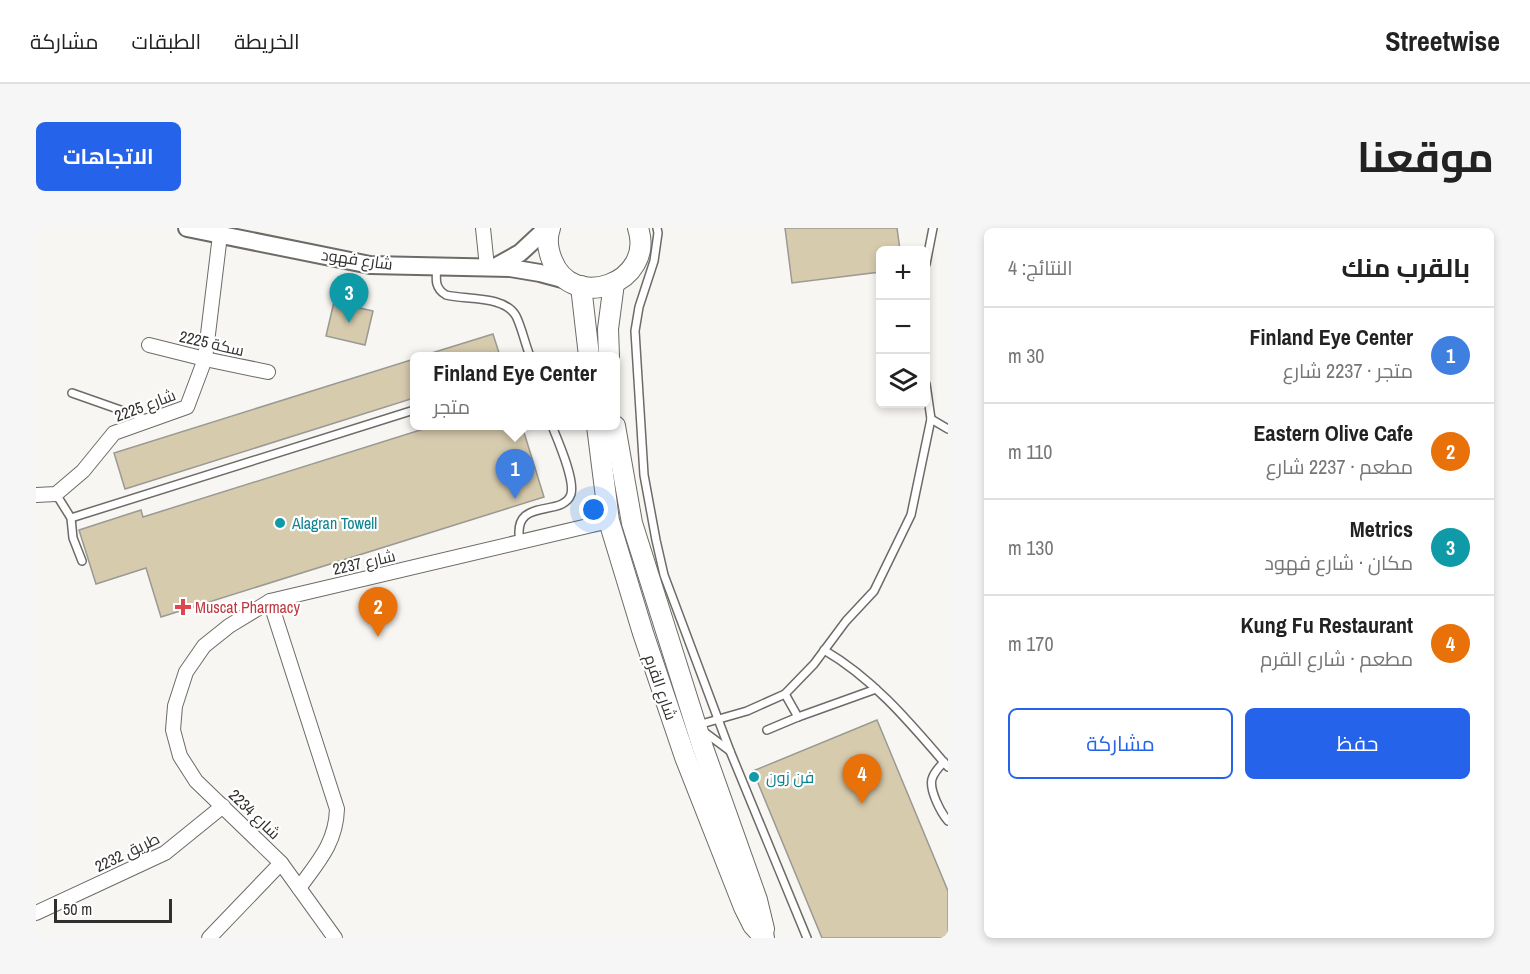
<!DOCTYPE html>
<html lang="ar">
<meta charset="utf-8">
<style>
:root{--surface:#fff;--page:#f6f6f6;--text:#222;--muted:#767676;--line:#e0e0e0;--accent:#2563eb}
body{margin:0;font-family:"Archivo Narrow",Cairo,sans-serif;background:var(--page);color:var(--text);direction:rtl}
.controls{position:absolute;right:18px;top:18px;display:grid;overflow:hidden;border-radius:9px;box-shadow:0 3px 9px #0003}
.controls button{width:54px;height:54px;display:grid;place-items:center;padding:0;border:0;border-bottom:2px solid var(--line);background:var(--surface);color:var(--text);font:30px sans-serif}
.scale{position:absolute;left:18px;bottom:15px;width:118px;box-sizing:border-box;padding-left:6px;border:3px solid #31302f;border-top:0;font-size:16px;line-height:21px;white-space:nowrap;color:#31302f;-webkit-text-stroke:4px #fff;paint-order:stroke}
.you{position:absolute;left:558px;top:282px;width:21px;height:21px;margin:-15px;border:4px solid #fff;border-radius:50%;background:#1a73e8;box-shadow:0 0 0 9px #1a73e833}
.badge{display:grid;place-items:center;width:39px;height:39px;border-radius:50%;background:var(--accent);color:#fff;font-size:20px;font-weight:700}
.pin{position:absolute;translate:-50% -50px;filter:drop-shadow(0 2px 3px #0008)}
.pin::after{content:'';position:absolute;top:32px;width:21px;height:18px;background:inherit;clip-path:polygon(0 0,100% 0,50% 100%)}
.popup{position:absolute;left:374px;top:124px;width:210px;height:78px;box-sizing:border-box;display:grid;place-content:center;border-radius:9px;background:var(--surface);filter:drop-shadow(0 2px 4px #0005);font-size:20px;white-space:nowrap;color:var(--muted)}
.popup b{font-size:22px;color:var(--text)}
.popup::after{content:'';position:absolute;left:50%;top:100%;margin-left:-12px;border:12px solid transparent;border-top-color:var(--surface)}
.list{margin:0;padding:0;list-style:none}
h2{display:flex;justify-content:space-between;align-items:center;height:78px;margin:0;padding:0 24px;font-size:26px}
h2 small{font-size:20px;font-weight:400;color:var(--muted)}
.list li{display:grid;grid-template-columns:39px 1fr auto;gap:18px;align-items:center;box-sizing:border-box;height:96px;padding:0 24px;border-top:2px solid var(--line)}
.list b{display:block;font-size:22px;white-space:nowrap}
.list p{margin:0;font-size:20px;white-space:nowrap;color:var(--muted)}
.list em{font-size:20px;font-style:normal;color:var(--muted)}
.actions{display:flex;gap:12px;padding:18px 24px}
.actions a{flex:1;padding:14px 0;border:2px solid var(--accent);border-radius:9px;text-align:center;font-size:21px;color:var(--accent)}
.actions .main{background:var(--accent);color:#fff}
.icon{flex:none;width:33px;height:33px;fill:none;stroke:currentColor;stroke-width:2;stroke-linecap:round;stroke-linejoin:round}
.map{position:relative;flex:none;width:912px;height:710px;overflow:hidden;direction:ltr;border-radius:9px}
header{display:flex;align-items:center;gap:36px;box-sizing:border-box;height:84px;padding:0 30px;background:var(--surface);border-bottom:2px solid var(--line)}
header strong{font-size:28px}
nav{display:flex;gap:33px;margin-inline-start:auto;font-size:21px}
.intro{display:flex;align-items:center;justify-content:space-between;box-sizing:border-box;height:144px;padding:0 36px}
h1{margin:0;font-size:42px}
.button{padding:15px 27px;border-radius:9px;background:var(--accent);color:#fff;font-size:21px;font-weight:700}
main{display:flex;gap:36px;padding:0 36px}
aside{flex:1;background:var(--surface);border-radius:9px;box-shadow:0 3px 9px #0003}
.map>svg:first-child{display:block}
</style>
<header>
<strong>Streetwise</strong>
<nav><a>الخريطة</a><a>الطبقات</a><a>مشاركة</a></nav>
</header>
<div class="intro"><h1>موقعنا</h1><a class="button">الاتجاهات</a></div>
<main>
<aside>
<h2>بالقرب منك<small>النتائج: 4</small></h2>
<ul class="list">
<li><span class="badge" style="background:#3f7fe0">1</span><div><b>Finland Eye Center</b><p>متجر · 2237 شارع</p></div><em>30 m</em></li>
<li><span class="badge" style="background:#e8710a">2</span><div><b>Eastern Olive Cafe</b><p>مطعم · 2237 شارع</p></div><em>110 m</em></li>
<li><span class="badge" style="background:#0f9aa8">3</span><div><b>Metrics</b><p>مكان · شارع فهود</p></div><em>130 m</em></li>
<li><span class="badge" style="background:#e8710a">4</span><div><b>Kung Fu Restaurant</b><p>مطعم · شارع القرم</p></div><em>170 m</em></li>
</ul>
<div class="actions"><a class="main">حفظ</a><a>مشاركة</a></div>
</aside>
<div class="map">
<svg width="912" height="710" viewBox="0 0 912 710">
<rect width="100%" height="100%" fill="#f8f6f2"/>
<!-- building -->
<g fill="#d7cbae" stroke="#9a9994" stroke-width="1.5">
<polygon points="749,0 861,0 864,22 844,22 844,44 756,55"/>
<polygon points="298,74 337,83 329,117 290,108"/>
<polygon points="457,106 464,128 386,128"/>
<polygon points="378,131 378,170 89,261 78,225"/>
<polygon points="397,198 486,198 508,269 125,389 110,340 60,356 43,302 105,282 107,289"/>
<polygon points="841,492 912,663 912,710 786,710 717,543"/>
</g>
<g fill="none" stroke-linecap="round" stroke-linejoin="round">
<defs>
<g id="service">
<polyline points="621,0 622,5 618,33 603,79 599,103 608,247 620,312 628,347 694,523 771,710"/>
<polyline points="890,36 897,0"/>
<path d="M 401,39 C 400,50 398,60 410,67 C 430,72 468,67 480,88 C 486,100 489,116 494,128"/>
<polyline points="36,165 110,191"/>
<polyline points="895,191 912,201"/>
<polyline points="20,266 35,290 37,310 46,333"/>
<polyline points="35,290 378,182"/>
<path d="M 484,314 C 475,267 527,291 535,266 C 539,251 522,213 516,198"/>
<path d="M 788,422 C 838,451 875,496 912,539"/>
<polyline points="749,466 762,489 840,461"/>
<polyline points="662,497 711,483 749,466 778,436 810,393 838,363 875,287 895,191 890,156"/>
<polyline points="731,502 762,489"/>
<polyline points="667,503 694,523"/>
<path d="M 908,534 C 903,539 898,544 896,551 C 893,562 905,585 912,593"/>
</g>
<g id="minor">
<polyline points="447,0 451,39"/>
<polyline points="113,117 169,131 232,144"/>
<polyline points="0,267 20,266 47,243 78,205 151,179 169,131 184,7"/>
<path d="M 234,373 L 301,581 C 300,615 282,634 263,660"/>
<polyline points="0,685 129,625 187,578"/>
<polyline points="173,710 245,635"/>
<polyline points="299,710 245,635 160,553 144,528 137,502 139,478 150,444 168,418 193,398 234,373 573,293"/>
</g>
<g id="tertiary">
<polyline points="151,0 334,37 474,40 504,45 534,53"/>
<polyline points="459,39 484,25 511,0"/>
</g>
<g id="secondary">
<path d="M 514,0 C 510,11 512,22 516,32 C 536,85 620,55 602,0"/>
<polyline points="545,58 553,128"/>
<polyline points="573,128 572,101 578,55"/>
<polyline points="561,198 573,293 607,405 649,529 708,679 717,697 728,709"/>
<polyline points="579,198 596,295 667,520 721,672 728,701"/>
</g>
</defs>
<!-- service casing -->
<use href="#service" stroke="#6d6b67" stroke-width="10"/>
<!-- minor casing -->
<use href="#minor" stroke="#6d6b67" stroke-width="16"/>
<!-- tertiary casing -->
<use href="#tertiary" stroke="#6d6b67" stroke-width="20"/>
<!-- secondary casing -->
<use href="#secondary" stroke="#6d6b67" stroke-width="22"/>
<!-- service -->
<use href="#service" stroke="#fff" stroke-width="7"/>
<!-- minor -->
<use href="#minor" stroke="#fff" stroke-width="14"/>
<!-- tertiary -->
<use href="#tertiary" stroke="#fff" stroke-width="16"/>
<!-- secondary -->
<use href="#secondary" stroke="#fff" stroke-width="20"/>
</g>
<!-- markers -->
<g fill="#0f9aa8" stroke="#fff" stroke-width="2">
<circle cx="244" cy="295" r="6"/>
<circle cx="718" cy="549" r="6"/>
</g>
<path fill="#e0444e" stroke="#fff" stroke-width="2" d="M144 370h6v6h6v6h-6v6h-6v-6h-6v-6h6z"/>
<g text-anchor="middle" stroke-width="4.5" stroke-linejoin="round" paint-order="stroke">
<!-- street labels -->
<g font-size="16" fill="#31302f" stroke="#fff">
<text transform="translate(321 31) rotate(8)" y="6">شارع فهود</text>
<text transform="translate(176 115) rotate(13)" y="6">سكة 2225</text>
<text transform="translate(109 177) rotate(-21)" y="6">شارع 2225</text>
<text transform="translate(328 334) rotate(-13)" y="6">2237 شارع</text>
<text transform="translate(625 459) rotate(71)" y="6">شارع القرم</text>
<text transform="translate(219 586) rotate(44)" y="6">2234 شارع</text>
<text transform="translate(91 624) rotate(-26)" y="6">طريق 2232</text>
</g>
<!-- culture labels -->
<g font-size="16" fill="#0d838f" stroke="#fff" text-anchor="start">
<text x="256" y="301">Alagran Towell</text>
<text x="730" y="555">فن زون</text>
</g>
<!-- health labels -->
<g font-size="16" fill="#be3a42" stroke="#fff" text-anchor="start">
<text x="159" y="385">Muscat Pharmacy</text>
</g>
</g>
</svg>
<div class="controls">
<button>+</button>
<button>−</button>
<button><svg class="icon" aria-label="layers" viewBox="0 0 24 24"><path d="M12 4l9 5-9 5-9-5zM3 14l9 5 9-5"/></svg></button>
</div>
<div class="scale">50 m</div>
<div class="you"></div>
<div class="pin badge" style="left:479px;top:271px;background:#3f7fe0">1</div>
<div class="popup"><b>Finland Eye Center</b>متجر</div>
<div class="pin badge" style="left:342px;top:409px;background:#e8710a">2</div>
<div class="pin badge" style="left:313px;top:95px;background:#0f9aa8">3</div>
<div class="pin badge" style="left:826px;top:576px;background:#e8710a">4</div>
</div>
</main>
